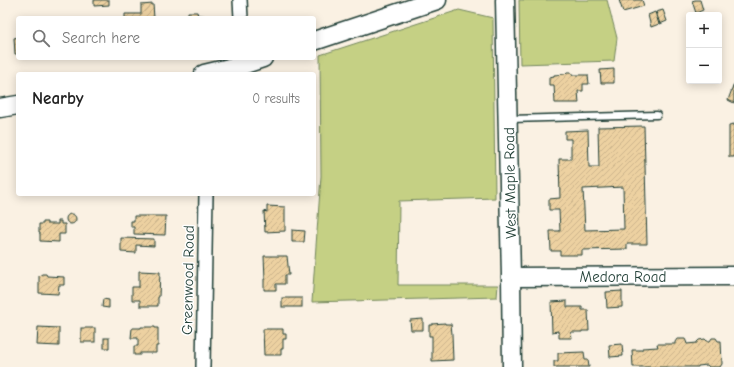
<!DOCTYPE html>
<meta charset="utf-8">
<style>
:root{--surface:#fff;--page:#f6f6f6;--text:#222;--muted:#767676;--line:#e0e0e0}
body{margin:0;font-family:"Comic Neue",sans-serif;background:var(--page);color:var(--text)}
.controls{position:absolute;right:12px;top:12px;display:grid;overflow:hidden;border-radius:4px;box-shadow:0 2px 10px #0003}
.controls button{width:36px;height:36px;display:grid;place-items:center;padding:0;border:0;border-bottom:1px solid var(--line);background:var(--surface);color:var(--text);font:20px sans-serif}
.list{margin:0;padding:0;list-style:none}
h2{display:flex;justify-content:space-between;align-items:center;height:52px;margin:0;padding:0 16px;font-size:17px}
h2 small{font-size:13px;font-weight:400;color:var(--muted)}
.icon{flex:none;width:22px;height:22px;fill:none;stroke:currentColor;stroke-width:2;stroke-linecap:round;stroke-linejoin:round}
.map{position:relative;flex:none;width:734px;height:367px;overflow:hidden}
.search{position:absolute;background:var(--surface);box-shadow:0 2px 10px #0003;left:16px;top:16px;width:300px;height:44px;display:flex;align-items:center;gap:10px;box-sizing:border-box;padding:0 14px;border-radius:4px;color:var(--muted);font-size:15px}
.panel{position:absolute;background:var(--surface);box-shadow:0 2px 10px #0003;left:16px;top:72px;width:300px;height:124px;border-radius:4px}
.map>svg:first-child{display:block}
</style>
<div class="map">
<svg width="734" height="367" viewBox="0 0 734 367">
<defs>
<pattern id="building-hatch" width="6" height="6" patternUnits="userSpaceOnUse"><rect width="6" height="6" fill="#edd1a1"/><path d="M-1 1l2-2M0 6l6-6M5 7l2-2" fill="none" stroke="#cbb48b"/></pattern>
</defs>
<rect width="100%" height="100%" fill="#faf1e3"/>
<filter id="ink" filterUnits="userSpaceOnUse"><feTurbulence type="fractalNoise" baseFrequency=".025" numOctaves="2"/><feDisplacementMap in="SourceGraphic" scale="8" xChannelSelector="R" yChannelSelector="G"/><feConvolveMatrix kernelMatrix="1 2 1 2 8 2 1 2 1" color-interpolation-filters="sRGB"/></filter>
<g filter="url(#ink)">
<!-- green -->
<g fill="#c5d084" stroke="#72865c">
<polygon points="519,0 607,0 617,38 614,61 520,64"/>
<polygon points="459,10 493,18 495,198 399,201 398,285 498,285 497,297 312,302 321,176 320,55"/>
</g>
<!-- building -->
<g fill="url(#building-hatch)" stroke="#1f3d34" fill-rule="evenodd">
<polygon points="94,0 109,0 109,5 94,6"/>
<polygon points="619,0 642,0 644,6 623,12"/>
<polygon points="695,0 700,0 703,10 696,13 692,1"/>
<polygon points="153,4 154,18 163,18 125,18 125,14 141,14 141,5"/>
<polygon points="663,10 667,21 660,24 656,12"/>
<polygon points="188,12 197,12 198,15 212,16 212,18 186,18 186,17 188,16"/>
<polygon points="655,12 659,24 651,27 648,15"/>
<polygon points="18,37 18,54 15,54 14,38"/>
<polygon points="614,69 614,83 601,83 600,70"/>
<polygon points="567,72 571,72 573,75 588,75 589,84 583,84 583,91 578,91 579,103 555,103 554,85 549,85 549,77 554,76 554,75 565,74"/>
<polygon points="734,84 734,103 728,100"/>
<polygon points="734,124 734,157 729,157 729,125"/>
<path d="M 644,126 L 647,244 L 627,244 L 627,249 L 582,250 L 582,255 L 560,255 L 560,251 L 551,251 L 550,231 L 560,231 L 559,210 L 549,210 L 549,199 L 560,198 L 559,159 L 571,159 L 571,139 L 565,139 L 565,131 L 588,130 L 589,167 L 599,167 L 598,127 ZM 623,187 L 624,229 L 585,230 L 583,189 Z"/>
<polygon points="267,206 285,207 285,231 265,232 264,211 267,212"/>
<circle cx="71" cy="219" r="5"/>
<polygon points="134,216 166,216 165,235 134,234 134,227 131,227 131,221 134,221"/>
<polygon points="58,221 61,221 61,224 65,224 65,234 59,234 59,242 40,241 40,233 39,233 39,224 43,224 43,222 47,222 47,224 58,224"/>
<polygon points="292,230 305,231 304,242 292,242"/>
<polygon points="121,238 154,239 154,246 136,245 136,253 121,252"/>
<polygon points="264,256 287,256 289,275 285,275 285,284 276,284 276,290 264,290 264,279 265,279"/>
<polygon points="139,271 160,272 159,297 158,297 158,306 140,306 140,300 132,300 132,287 139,287"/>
<polygon points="42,274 46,274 47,276 64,277 64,285 59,285 58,294 39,293 39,276"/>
<polygon points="622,291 622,307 607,308 606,292"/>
<rect x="282" y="298" width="20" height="9"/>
<polygon points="103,299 109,300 109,308 102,307"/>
<polygon points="567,301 567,307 582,307 582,310 588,310 589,331 582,331 582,332 571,332 572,338 559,338 559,333 558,333 558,331 552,332 551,302"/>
<polygon points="423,319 423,330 411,330 410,320"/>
<polygon points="445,323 445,324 451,324 452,334 453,360 432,361 432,336 429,336 429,325 432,325 432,324"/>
<polygon points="38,327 59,328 59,346 37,345"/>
<polygon points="141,327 155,327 155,328 158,328 158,346 156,346 156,353 140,353 140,355 134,355 134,346 138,346 138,338 131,338 132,328 141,328"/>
<rect x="81" y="328" width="14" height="14"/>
<polygon points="263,329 283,329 283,334 286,334 286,339 283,339 283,349 281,349 281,355 264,355"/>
<rect x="104" y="338" width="5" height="10"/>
<polygon points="712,338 716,338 718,341 721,341 722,364 720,367 709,367 707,365 698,366 698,367 633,367 632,350 642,350 642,348 658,347 657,344 675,344 675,342 677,339 685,339 686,341 687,344 697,343 697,342 699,340 705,339 707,341 710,341"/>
<polygon points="622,344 623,356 610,357 609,345"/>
<polygon points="584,352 585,360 588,360 589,367 554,367 554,361 558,361 558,353"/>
</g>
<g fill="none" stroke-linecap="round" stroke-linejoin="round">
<defs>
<polyline id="lane" points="510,119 657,115"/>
<g id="street">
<polyline points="240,0 241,18"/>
<polyline points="203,367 206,194"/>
</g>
<g id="secondary">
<polyline points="505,0 511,277 512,367"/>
<polyline points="314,41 437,0"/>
<polyline points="204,74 242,65 263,58"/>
<polyline points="0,108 18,105"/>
<polyline points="511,277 734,276"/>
</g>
</defs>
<!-- lane casing -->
<use href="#lane" stroke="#1f3d34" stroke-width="9"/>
<!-- street casing -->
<use href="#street" stroke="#1f3d34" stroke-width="16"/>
<!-- secondary casing -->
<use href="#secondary" stroke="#1f3d34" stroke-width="21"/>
<!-- lane -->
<use href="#lane" stroke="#fff" stroke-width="6"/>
<!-- street -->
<use href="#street" stroke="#fff" stroke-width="13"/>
<!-- secondary -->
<use href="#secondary" stroke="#fff" stroke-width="18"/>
</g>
</g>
<g text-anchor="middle" stroke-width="3" stroke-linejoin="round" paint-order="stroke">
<!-- street labels -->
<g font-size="15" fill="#1f3d34" stroke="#fff">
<text transform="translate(510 183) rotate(-91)" y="5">West Maple Road</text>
<text x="623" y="282">Medora Road</text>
<text transform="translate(188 280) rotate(-89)" y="5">Greenwood Road</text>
</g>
</g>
</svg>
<div class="controls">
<button>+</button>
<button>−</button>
</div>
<div class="search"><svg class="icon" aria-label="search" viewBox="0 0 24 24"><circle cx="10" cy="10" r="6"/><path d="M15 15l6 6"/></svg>Search here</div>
<section class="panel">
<h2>Nearby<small>0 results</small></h2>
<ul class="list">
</ul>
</section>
</div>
